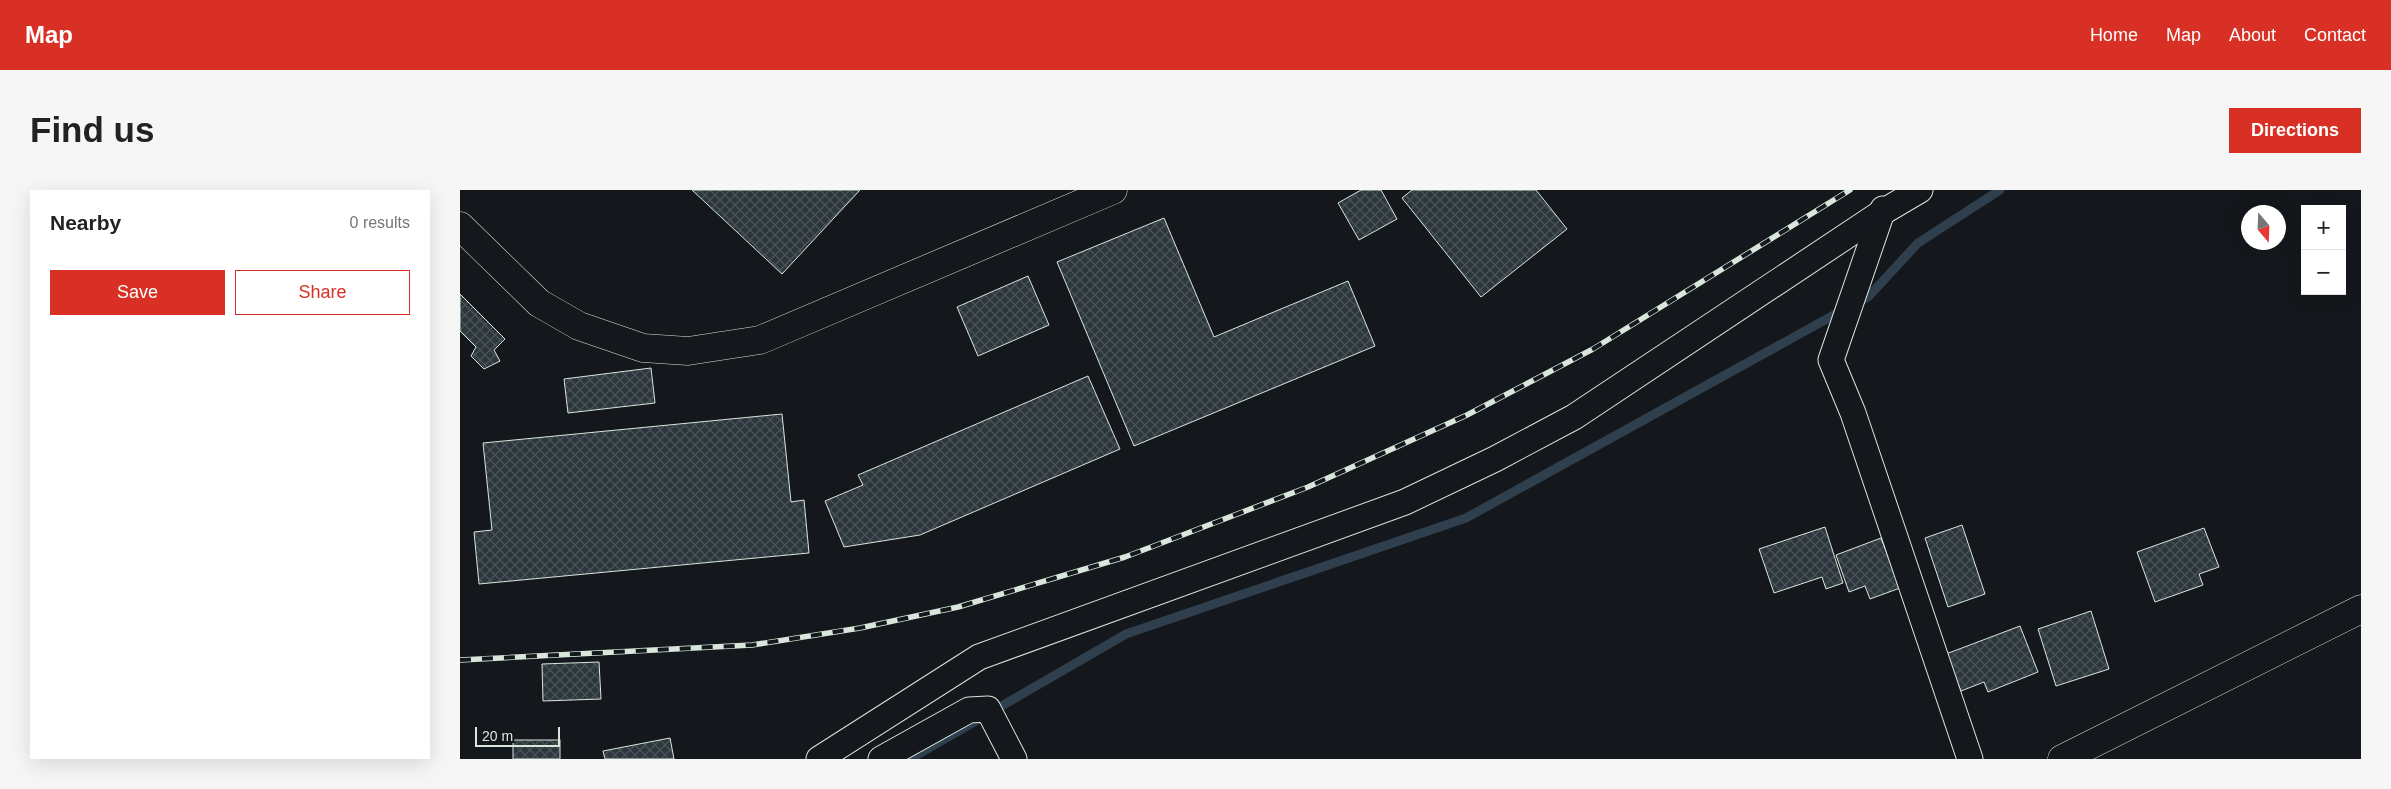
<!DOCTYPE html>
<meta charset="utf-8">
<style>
:root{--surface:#fff;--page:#f6f6f6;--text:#222;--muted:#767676;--line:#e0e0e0;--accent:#d93025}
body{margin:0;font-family:Arial,sans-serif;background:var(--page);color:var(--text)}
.controls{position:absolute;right:15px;top:15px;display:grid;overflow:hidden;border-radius:0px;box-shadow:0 5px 20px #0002}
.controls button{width:45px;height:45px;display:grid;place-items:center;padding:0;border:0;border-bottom:1px solid var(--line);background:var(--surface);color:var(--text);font:25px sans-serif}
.compass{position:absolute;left:1781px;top:15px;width:45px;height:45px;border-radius:50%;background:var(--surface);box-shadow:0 5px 20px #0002;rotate:161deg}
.scale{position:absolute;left:15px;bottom:12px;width:85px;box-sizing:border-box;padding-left:5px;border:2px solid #d8e6dc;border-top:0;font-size:14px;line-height:18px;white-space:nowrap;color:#d8e6dc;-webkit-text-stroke:4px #14181c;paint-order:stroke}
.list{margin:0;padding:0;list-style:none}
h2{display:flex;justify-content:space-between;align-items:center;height:65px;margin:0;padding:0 20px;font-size:21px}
h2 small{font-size:16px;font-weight:400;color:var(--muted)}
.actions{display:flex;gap:10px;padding:15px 20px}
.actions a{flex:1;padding:11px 0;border:1px solid var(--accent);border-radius:0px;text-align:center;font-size:18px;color:var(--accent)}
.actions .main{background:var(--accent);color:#fff}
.map{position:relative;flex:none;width:1901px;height:569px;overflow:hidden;border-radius:0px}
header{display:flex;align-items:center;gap:30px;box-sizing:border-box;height:70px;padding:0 25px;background:var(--accent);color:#fff}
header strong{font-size:24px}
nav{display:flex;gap:28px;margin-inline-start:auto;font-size:18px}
.intro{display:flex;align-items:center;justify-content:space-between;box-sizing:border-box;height:120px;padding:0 30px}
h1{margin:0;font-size:35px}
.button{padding:12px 22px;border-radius:0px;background:var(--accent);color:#fff;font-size:18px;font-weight:700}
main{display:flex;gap:30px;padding:0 30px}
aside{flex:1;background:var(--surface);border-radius:0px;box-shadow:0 5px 20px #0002}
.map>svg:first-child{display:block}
</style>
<header>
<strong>Map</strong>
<nav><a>Home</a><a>Map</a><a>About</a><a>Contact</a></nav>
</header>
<div class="intro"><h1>Find us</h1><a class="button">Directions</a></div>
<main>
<aside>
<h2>Nearby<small>0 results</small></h2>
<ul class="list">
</ul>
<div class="actions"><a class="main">Save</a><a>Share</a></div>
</aside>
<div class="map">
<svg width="1901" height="569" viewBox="0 0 1901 569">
<defs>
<pattern id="building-cross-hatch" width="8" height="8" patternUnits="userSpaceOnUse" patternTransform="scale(1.25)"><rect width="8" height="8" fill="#2c363c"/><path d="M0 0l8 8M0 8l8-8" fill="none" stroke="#4a5358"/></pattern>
</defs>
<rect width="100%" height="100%" fill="#14181c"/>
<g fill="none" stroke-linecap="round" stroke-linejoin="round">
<!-- stream -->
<g stroke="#2f3f4d" stroke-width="9">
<polyline points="1397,113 1409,106 1458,53 1540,0"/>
<polyline points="450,569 666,444 1006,328 1383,120"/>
</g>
</g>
<!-- building -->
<g fill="url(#building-cross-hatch)" stroke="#d8e6dc">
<polygon points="232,0 400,0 322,84"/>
<polygon points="901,0 921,0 937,29 899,50 878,13"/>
<polygon points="952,0 1076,0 1107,39 1021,107 942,8"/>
<polygon points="704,28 754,147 888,91 915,156 674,256 597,72"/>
<polygon points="568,86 589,135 518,166 497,117"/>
<polygon points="0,104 45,149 34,160 40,171 24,179 11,166 16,157 0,141"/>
<polygon points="191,178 195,213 108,223 104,189"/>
<polygon points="628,186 660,259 460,345 384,357 365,311 403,295 398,285"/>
<polygon points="322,224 331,312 344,310 349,363 19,394 14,342 32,340 23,253"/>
<polygon points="1502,335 1525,404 1488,417 1465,348"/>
<polygon points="1365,337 1383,393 1366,399 1362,387 1314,403 1299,359"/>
<polygon points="1744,338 1759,377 1739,384 1743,395 1695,412 1677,362"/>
<polygon points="1421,348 1440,398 1410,409 1405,396 1389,402 1376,365"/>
<polygon points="1631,421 1649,479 1596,496 1578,439"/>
<polygon points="1560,436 1578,482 1528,502 1524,492 1501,501 1486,464"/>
<polygon points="139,472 141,509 83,511 82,474"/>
<polygon points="210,548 214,569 145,569 143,561"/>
<rect x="53" y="550" width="47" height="19"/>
</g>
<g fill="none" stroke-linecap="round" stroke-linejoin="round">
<defs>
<g id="minor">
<polyline points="1423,19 1371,170 1393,223 1510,569"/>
<polyline points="359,569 519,467 945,312 1035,269 1114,227 1421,23 1460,0"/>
<polyline points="421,569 509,520 528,519 554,569"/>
</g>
<g id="tertiary">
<polyline points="0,36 79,113 119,136 183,158 228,161 300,150 653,0"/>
<polyline points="1602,569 1901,419"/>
</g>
</defs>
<!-- minor casing -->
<use href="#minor" stroke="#d8e6dc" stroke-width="27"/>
<!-- tertiary casing -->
<use href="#tertiary" stroke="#d8e6dc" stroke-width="29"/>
<!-- minor -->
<use href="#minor" stroke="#14181c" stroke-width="25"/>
<!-- tertiary -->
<use href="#tertiary" stroke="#14181c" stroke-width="28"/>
<defs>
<polyline id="rail" points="0,470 292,455 400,438 498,417 665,367 848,297 1007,225 1133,159 1390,0"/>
</defs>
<!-- rail casing -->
<use href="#rail" stroke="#d8e6dc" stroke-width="5.5"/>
<!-- rail -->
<use href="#rail" stroke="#14181c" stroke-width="4" stroke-dasharray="11" stroke-linecap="butt"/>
</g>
</svg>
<div class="controls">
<button>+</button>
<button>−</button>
</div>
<svg class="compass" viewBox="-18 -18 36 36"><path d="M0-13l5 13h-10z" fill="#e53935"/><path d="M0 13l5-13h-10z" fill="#767676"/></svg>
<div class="scale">20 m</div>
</div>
</main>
